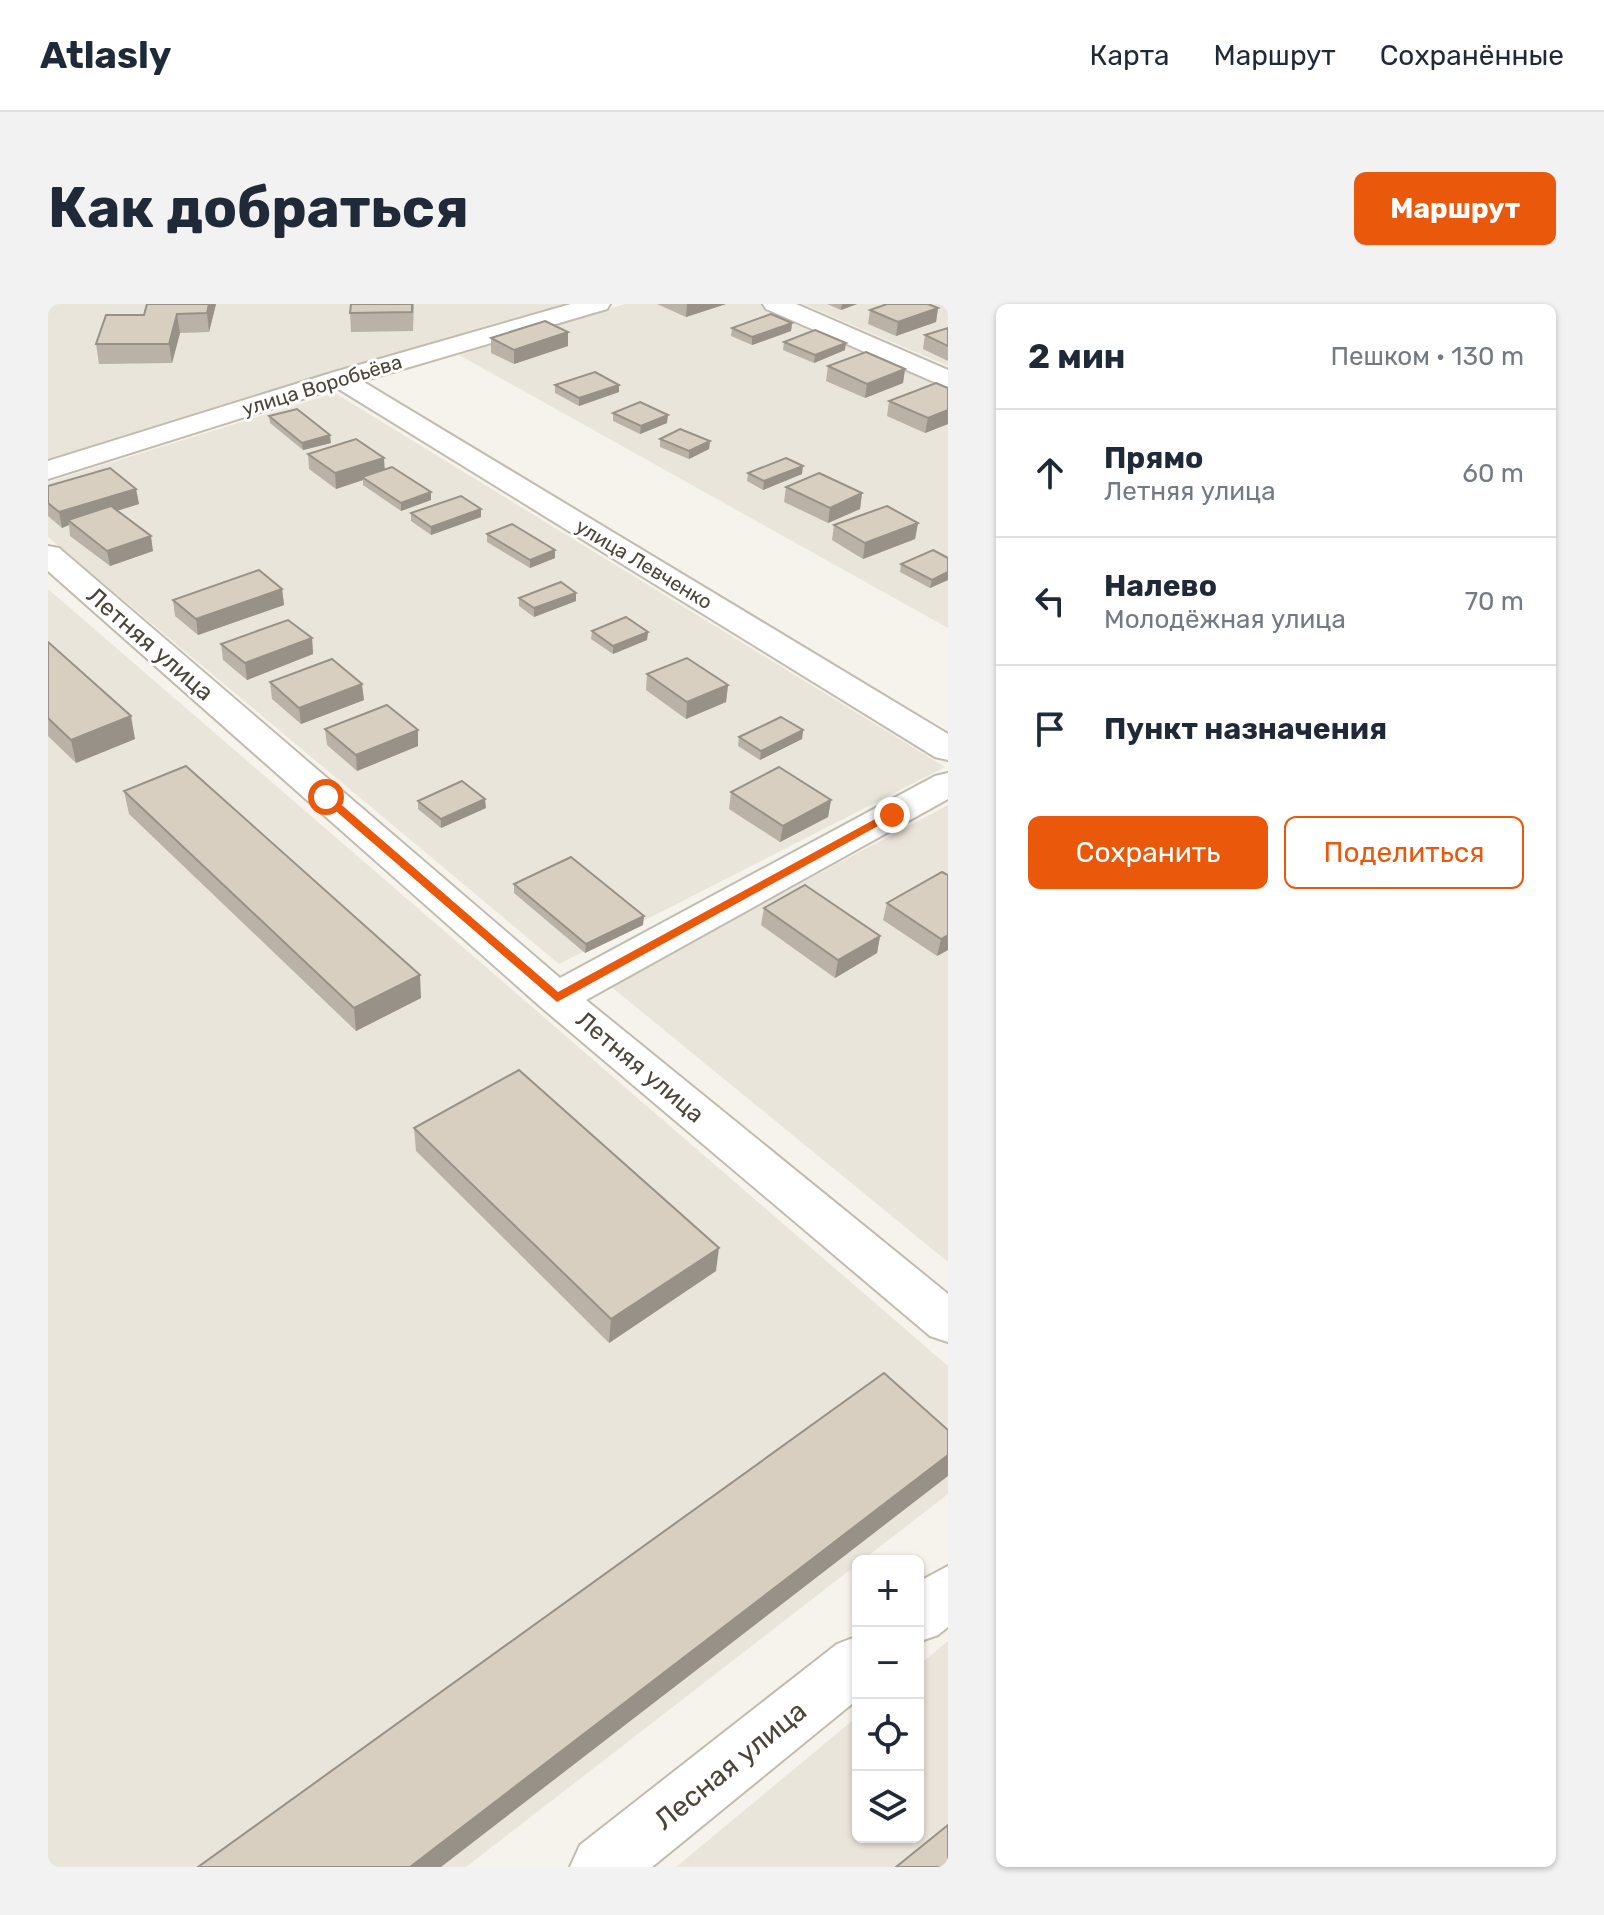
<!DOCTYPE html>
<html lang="ru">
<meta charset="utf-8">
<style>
:root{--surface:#fff;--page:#f2f2f3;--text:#1f2937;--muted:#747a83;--line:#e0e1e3;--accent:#ea580c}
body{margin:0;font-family:Rubik,sans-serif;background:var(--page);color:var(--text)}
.controls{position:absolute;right:24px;bottom:24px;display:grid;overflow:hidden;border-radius:12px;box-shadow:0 2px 6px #0004}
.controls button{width:72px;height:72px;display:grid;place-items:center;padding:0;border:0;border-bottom:2px solid var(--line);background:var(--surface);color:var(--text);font:40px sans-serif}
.stop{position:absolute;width:24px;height:24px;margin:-18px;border:6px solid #ea580c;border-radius:50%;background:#fff}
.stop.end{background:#ea580c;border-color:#fff;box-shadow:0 2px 8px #0008}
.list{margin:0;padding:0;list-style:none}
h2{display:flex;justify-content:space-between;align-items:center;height:104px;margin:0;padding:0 32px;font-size:34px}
h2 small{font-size:26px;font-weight:400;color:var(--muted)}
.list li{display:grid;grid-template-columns:52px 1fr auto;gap:24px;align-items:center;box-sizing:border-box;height:128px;padding:0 32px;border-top:2px solid var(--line)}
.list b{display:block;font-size:30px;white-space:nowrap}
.list p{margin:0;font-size:26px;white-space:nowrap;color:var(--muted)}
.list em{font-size:26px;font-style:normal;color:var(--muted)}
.actions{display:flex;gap:16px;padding:24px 32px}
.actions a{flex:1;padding:18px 0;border:2px solid var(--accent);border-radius:12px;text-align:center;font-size:28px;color:var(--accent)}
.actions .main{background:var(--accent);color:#fff}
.icon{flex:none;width:44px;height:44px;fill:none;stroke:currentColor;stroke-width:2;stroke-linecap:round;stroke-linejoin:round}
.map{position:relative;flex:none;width:900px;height:1563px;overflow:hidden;border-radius:12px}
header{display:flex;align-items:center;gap:48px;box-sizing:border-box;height:112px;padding:0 40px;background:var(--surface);border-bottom:2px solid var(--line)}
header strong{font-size:38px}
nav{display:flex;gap:44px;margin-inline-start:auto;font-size:28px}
.intro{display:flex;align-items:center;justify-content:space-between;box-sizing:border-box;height:192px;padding:0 48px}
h1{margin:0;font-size:56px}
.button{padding:20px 36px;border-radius:12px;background:var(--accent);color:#fff;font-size:28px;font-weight:700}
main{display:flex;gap:48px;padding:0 48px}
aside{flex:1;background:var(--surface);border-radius:12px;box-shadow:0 2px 6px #0004}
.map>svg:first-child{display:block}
</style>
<header>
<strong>Atlasly</strong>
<nav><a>Карта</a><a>Маршрут</a><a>Сохранённые</a></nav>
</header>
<div class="intro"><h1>Как добраться</h1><a class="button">Маршрут</a></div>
<main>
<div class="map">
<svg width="900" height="1563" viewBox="0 0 900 1563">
<rect width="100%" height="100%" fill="#f6f3ec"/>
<!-- residential -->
<g fill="#eae5da">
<polygon points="0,0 523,0 0,158"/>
<polygon points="577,0 714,0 900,85 900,324 411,51"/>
<polygon points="755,0 900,0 900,62"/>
<polygon points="287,89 897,463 511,660 0,233 0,178"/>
<polygon points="0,285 900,1062 900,1190 418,1563 0,1563"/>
<polygon points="900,501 900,958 561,681"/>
<polygon points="900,1337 900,1563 628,1563 810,1412 810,1533 870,1533 870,1362"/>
</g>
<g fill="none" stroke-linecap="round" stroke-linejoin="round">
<defs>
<g id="minor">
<polygon points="523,0 562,0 559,5 314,77 900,430 900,456 887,453 289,84 0,175 0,157 283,69"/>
<polygon points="715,0 748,0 900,66 900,84 718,5"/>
<polygon points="0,242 11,244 512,674 887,472 900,469 900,495 538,696 900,990 900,1038 882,1032 494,704 0,267"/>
<polygon points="900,1262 900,1323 890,1331 870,1338 870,1278"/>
<polygon points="810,1332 810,1395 604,1563 522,1563 532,1541 789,1340"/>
</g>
</defs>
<!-- minor casing -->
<use href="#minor" stroke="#c2bbae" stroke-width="4"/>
<!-- minor -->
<use href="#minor" fill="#fff" fill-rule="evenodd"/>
</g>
<!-- wall -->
<g fill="#bab2a6">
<polygon points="168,0 161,28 132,29 124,59 51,60 48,40 96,11"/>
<polygon points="366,0 365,27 303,28 302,9"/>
<polygon points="609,0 678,0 638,13"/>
<polygon points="779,0 809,0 793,6"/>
<polygon points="890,4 888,18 848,32 820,20 822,6"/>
<polygon points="744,19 743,27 704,41 683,32 684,24"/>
<polygon points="900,24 900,57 875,45 877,31"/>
<polygon points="443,34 520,42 466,60 443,49"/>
<polygon points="736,38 797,46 766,59 735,46"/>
<polygon points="780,62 857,65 855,79 817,94 778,77"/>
<polygon points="507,81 571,81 571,88 531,102 507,89"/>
<polygon points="900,84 900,120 877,129 839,112 841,97"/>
<polygon points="565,109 619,119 592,130 565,117"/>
<polygon points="221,112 283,139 255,146 222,119"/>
<polygon points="612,135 662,137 661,145 641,155 612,143"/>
<polygon points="260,150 337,166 383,188 383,196 353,207 315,181 315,176 288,185 261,165"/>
<polygon points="700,169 754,170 715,186 699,177"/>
<polygon points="0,182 88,185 91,200 69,207 105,247 62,262 22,232 21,221 14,224 0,212"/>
<polygon points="738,183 814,189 812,205 780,219 736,198"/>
<polygon points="433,205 433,213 383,231 363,217 363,209"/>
<polygon points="870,219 867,235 815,255 784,236 786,221"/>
<polygon points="439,230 507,254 482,264 439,238"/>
<polygon points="900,254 900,276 882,284 852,268 853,260"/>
<polygon points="234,285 236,301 150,331 127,312 125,296"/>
<polygon points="528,289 528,297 486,313 471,302 471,294"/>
<polygon points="544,327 600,328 599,336 565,350 543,335"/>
<polygon points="264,334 265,350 199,376 175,356 173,340"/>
<polygon points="0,338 87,435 28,459 0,432"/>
<polygon points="599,370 680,381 678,398 638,415 598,386"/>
<polygon points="222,378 316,396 253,420 224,395"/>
<polygon points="277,425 370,426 370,442 309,467 279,441"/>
<polygon points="755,426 754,435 712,456 690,442 691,433"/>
<polygon points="76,487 373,694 308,727 81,510"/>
<polygon points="683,488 783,496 780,513 732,538 681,505"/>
<polygon points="370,497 438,504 393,524 370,505"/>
<polygon points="900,571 900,646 889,652 835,616 839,599"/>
<polygon points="466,580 595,621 537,649 466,589"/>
<polygon points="716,604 832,632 829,649 787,674 713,621"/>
<polygon points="366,824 668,967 561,1039 368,847"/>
</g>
<!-- shaded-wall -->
<g fill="#979187">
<polygon points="161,0 168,0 161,28 159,9"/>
<polygon points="639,0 678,0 638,13"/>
<polygon points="794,0 809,0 793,6"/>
<polygon points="890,4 888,18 848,32 850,18"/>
<polygon points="129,10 132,29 124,59 121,40"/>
<polygon points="744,19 743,27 704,41 704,33"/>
<polygon points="520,28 520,42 466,60 466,46"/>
<polygon points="798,39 797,46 766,59 767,51"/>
<polygon points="857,65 855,79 817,94 819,80"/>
<polygon points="571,81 571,88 531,102 531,94"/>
<polygon points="900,106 900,120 877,129 880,114"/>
<polygon points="620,111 619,119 592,130 593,122"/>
<polygon points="282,131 283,139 255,146 254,139"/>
<polygon points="662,137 661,145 641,155 641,147"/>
<polygon points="336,154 337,169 314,173 315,176 288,185 287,169"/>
<polygon points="755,162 754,170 715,186 716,177"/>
<polygon points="88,185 91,200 25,220 20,216 21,221 14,224 11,208"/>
<polygon points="383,188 383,196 353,207 353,199"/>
<polygon points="814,189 812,205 780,219 782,204"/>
<polygon points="433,205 433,213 383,231 383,223"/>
<polygon points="870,219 867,235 815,255 817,239"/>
<polygon points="103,232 105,247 62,262 59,247"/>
<polygon points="507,246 507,254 482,264 482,256"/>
<polygon points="900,268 900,276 882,284 884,276"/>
<polygon points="234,285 236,301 150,331 148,315"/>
<polygon points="528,289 528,297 486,313 486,304"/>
<polygon points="600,328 599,336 565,350 565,342"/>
<polygon points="264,334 265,350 199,376 197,359"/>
<polygon points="314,380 316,396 253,420 251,404"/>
<polygon points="680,381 678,398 638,415 639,398"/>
<polygon points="83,412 87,435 28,459 23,436"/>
<polygon points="370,426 370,442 309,467 308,451"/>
<polygon points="755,426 754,435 712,456 713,447"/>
<polygon points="437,495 438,504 393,524 393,515"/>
<polygon points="783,496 780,513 732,538 735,522"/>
<polygon points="596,612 595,621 537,649 538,640"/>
<polygon points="900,631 900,646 889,652 893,635"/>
<polygon points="832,632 829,649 787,674 790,656"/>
<polygon points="372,671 373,694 308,727 306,704"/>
<polygon points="671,944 668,967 561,1039 563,1015"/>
<polygon points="900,1151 900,1172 393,1563 362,1563"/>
</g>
<!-- building -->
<g fill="#d8cfc1" stroke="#979187" stroke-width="2">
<polygon points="99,0 161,0 159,9 129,10 121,40 48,40 58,11 96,11"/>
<polygon points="303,0 364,0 364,8 302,9"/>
<polygon points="839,0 880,0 890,4 850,18 822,6"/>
<polygon points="723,10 744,19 704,33 684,24"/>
<polygon points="497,17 520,28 466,46 443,34"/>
<polygon points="900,24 900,42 877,31"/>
<polygon points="767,26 798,39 767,51 736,38"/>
<polygon points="818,48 857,65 819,80 780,62"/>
<polygon points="547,68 571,81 531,94 507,81"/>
<polygon points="888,79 900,84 900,106 880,114 841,97"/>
<polygon points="592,98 620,111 593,122 565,109"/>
<polygon points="249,105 282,131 254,139 221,112"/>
<polygon points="632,125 662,137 641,147 612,135"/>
<polygon points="308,135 336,154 287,169 260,150"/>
<polygon points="738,154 755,162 716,177 700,169"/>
<polygon points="344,163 383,188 353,199 314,173"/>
<polygon points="62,164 88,185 11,208 0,199 0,182"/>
<polygon points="771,169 814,189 782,204 738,183"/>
<polygon points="413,192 433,205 383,223 363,209"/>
<polygon points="63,202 103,232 59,247 20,216"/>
<polygon points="839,202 870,219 817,239 786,221"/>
<polygon points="464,220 507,246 482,256 439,230"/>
<polygon points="885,246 900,254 900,268 884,276 853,260"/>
<polygon points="211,266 234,285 148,315 125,296"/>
<polygon points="513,278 528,289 486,304 471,294"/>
<polygon points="578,313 600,328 565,342 544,327"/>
<polygon points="240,316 264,334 197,359 173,340"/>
<polygon points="0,338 83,412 23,436 0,414"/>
<polygon points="639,354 680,381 639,398 599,370"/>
<polygon points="284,355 314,380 251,404 222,378"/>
<polygon points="339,401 370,426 308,451 277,425"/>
<polygon points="733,413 755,426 713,447 691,433"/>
<polygon points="138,462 372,671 306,704 76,487"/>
<polygon points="731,463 783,496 735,522 683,488"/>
<polygon points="414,477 437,495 393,515 370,497"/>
<polygon points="523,553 596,612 538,640 466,580"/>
<polygon points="894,568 900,571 900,631 893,635 839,599"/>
<polygon points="757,581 832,632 790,656 716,604"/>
<polygon points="471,766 671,944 563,1015 366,824"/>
<polygon points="836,1069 900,1126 900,1151 362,1563 150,1563"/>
<polygon points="900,1521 900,1563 848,1563"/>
</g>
<!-- route -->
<polygon fill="#ea580c" points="274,490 281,490 510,688 840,508 850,511 509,698 274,495"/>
<g text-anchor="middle" stroke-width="6" stroke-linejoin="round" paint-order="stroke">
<!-- far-street labels -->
<g font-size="20" fill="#4b4439" stroke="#fff">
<text transform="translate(274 81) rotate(-17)" y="7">улица Воробьёва</text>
<text transform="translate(596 260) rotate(31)" y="7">улица Левченко</text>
</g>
<!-- street labels -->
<g font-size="24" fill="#4b4439" stroke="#fff">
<text transform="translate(102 340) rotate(41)" y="8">Летняя улица</text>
<text transform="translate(592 763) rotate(40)" y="8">Летняя улица</text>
</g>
<!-- near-street labels -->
<g font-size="28" fill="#4b4439" stroke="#fff">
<text transform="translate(682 1461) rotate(-39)" y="10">Лесная улица</text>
</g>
</g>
</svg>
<div class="controls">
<button>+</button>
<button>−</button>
<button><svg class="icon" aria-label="locate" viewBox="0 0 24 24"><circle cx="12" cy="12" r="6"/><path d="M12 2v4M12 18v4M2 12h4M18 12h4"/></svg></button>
<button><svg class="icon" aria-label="layers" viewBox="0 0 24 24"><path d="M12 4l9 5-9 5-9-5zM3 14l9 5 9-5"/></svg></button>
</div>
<div class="stop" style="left:278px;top:493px"></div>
<div class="stop end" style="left:844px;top:511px"></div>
</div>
<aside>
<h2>2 мин<small>Пешком · 130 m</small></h2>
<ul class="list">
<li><svg class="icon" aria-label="ahead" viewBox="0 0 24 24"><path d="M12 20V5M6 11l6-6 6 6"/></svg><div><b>Прямо</b><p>Летняя улица</p></div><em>60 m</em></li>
<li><svg class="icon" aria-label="left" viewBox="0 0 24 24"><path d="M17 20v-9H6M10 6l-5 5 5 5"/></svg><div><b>Налево</b><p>Молодёжная улица</p></div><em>70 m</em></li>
<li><svg class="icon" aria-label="arrive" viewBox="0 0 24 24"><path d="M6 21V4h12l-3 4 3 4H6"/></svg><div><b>Пункт назначения</b></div></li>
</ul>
<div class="actions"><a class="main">Сохранить</a><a>Поделиться</a></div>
</aside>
</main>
